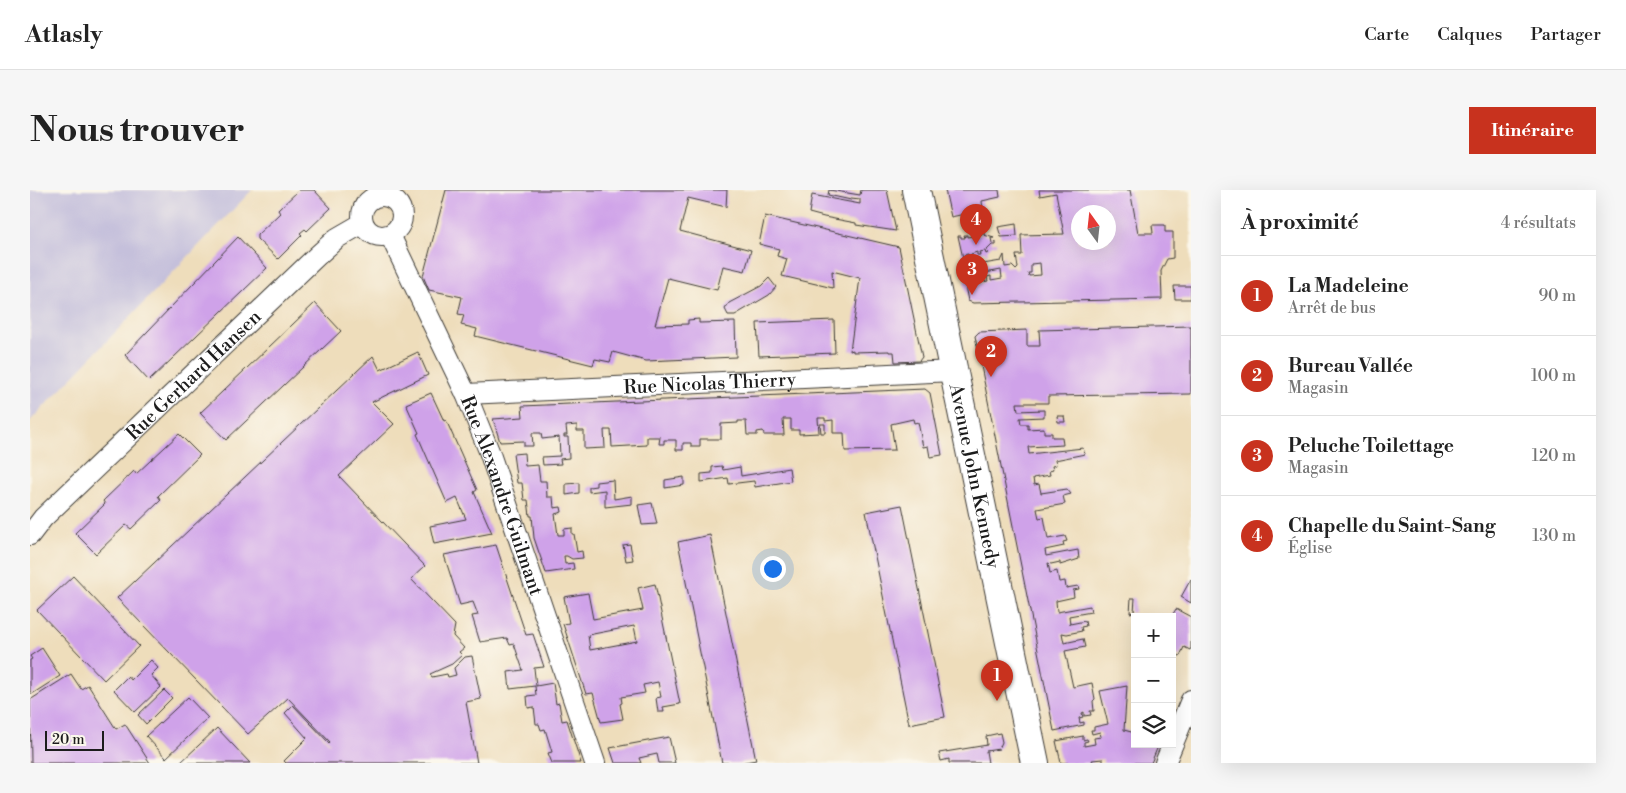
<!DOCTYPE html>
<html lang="fr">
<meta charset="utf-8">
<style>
:root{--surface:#fff;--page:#f6f6f6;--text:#222;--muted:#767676;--line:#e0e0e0;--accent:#c8321e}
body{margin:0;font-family:"Libre Bodoni",serif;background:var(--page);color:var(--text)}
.controls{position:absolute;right:15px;bottom:15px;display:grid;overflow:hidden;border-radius:0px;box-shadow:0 5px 20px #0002}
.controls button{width:45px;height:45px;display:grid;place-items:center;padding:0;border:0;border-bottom:1px solid var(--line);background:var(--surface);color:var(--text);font:25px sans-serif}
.compass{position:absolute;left:1041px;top:15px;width:45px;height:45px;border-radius:50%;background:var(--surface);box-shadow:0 5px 20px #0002;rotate:345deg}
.scale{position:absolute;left:15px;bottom:12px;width:59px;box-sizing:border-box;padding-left:5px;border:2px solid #1c1c1c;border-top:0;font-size:14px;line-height:18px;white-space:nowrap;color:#1c1c1c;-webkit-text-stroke:4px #fbf7ec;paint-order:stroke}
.you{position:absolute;left:742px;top:378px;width:18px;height:18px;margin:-12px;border:4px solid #fff;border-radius:50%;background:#1a73e8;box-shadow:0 0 0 8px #1a73e833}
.badge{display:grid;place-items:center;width:32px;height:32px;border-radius:50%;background:var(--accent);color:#fff;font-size:16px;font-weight:700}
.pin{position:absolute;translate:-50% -41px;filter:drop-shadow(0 1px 2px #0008)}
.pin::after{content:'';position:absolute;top:26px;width:18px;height:15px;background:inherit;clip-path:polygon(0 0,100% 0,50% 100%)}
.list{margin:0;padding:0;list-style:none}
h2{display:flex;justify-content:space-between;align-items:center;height:65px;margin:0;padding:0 20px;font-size:21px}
h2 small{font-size:16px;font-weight:400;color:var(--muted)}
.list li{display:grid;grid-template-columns:32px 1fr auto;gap:15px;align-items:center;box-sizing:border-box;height:80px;padding:0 20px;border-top:1px solid var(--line)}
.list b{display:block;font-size:19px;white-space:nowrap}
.list p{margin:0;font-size:16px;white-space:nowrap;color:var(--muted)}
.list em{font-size:16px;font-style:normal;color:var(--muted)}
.icon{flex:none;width:28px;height:28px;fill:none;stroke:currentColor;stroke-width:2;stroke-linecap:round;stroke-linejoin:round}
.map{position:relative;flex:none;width:1161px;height:573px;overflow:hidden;border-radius:0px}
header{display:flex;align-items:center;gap:30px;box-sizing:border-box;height:70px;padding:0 25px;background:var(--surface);border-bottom:1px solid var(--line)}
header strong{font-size:24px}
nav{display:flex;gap:28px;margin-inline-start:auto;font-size:18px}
.intro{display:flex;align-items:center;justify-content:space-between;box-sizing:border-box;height:120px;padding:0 30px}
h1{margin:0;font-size:35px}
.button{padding:12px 22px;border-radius:0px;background:var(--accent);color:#fff;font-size:18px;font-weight:700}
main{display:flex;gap:30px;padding:0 30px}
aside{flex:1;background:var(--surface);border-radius:0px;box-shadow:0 5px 20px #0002}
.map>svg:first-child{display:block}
</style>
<header>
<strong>Atlasly</strong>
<nav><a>Carte</a><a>Calques</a><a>Partager</a></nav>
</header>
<div class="intro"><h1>Nous trouver</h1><a class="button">Itinéraire</a></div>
<main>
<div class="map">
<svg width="1161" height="573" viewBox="0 0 1161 573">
<rect width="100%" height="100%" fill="#fbf7ec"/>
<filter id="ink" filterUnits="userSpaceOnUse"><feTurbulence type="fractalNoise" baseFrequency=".02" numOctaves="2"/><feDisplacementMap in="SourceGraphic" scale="10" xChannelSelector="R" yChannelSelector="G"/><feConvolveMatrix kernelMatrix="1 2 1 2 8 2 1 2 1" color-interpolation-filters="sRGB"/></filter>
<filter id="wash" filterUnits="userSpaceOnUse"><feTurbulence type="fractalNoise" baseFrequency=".0096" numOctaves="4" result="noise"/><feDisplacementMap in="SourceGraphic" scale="20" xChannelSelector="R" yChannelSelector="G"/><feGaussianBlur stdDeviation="1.12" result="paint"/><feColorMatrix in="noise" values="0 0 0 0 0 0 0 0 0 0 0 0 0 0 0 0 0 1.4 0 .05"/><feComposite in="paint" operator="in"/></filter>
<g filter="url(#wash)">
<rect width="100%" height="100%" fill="#edb"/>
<!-- industrial -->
<polygon fill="#c5c0db" points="0,0 222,0 0,231"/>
<g id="blocks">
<!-- building -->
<g fill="#cfa2e9" fill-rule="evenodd">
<polygon points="269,0 284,0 301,18 277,41 275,39 270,43 272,45 248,69 227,49 227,45 250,23 248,20"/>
<polygon points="416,0 697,0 696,17 658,8 650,41 721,60 715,81 693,76 687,100 638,88 625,135 658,134 658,130 669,129 669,133 705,132 706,167 616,171 583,162 580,172 565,169 563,175 445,146 447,139 431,135 434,125 428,124 432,107 399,100 393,86"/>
<polygon points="799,0 830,5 831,0 857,0 866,41 826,35 826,33 794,27 779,23 782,5 830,14 830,9 821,8 821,10 798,5"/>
<polygon points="915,0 969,0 970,7 952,11 953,20 921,27"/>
<path d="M 1009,0 L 1100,0 L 1108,43 L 1123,43 L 1122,35 L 1135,35 L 1135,42 L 1143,42 L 1143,68 L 1137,69 L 1131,81 L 1132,109 L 943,113 L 938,111 L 934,91 L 946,89 L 947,93 L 958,91 L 957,87 L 961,86 L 961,90 L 972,88 L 971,80 L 955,83 L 953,74 L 971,71 L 974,65 L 975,77 L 982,76 L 986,80 L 988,78 L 986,65 L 992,65 L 991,45 L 1034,44 L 1026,3 L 1010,6 ZM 1048,22 L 1078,22 L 1078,52 L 1048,52 ZM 1010,73 L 1011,85 L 999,86 L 998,83 L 1001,83 L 1001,74 Z"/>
<polygon points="735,26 869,57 892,167 889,171 865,172 864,162 859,162 859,161 823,162 823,160 820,161 830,88 802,81 803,98 752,86 757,69 747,66 749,59 729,54"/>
<polygon points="986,34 987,46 971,47 968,37"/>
<polygon points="951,42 954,42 954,45 964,48 961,48 962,53 966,52 966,55 962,55 957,60 958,63 956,64 955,61 949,62 950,65 947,65 947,62 941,64 941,66 939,67 938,64 934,65 935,68 933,68 928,46 931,46 931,48 935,48 934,45 937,45 937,47 944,46 943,44 946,43 946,45 952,45"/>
<polygon points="208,47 237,78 119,191 95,165"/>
<polygon points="739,88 746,97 739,105 705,125 698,125 695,119 699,113 731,96"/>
<polygon points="1144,96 1161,96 1161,109 1145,109"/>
<polygon points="285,113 311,141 196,250 170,223"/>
<polygon points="804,130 805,163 729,166 727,133"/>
<polygon points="1161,136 1161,204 1018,206 1018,213 987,213 988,221 1014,220 1014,227 990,228 991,234 998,234 998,239 1014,238 1014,243 1022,243 1022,247 1032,247 1033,255 998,257 999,264 1053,258 1055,264 1025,270 1026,275 1022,276 1023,280 1019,281 1020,285 1003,288 1004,295 1009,294 1011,303 1037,299 1041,304 1033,306 1035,314 1007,319 1009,328 1014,327 1018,349 1035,346 1037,351 1033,352 1034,356 1015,360 1016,366 1048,360 1049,369 1030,375 1030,372 1021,374 1018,373 1020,383 1027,381 1029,392 1035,391 1036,398 1048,396 1049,399 1043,400 1044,407 1026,411 1027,422 1060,416 1061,422 1039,426 1040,434 1055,431 1056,436 1051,437 1052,441 1037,444 1032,443 1034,453 1053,449 1055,457 1035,461 1043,497 1062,493 1065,509 1063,511 1064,521 1060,521 1061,525 1054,526 1054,522 1052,523 1053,527 1049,528 1050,533 1054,532 1054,535 1024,541 945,146 949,142 997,140 997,156 1010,156 1009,140"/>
<polygon points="388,162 398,185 342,212 364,234 309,286 395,376 381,389 425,435 423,446 434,458 429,462 432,465 422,474 400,484 402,487 417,484 418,487 426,485 424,478 435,467 442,466 451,509 436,512 447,573 256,573 254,571 277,548 255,523 263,515 299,553 300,552 258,508 218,544 87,408 343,166 350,180"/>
<polygon points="895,199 900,203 912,265 900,267 898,256 893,257 888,232 884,233 883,229 861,234 865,260 815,261 814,243 803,243 803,230 795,231 795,228 788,228 789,243 769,244 769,240 761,240 761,229 753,229 754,245 734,245 733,241 727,242 727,245 717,245 716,231 708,231 708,233 691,234 691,249 670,249 670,256 661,256 661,253 653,253 653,260 646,260 646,250 634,250 634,254 629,254 630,247 617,247 617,255 582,257 581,240 574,240 575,258 554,259 554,241 547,241 547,235 536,236 537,245 534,245 534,247 538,247 539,268 530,269 531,274 513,275 512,267 530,266 529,247 512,249 511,243 502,243 503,256 494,256 494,251 470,252 463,229 493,227 492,216"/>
<polygon points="401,203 414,231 416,230 447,300 444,302 462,343 404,354 400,336 436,329 427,308 417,313 387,244 389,243 376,214"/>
<polygon points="1027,226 1034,226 1035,232 1028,232"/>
<polygon points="790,234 795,234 795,243 791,243"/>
<polygon points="149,244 170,265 128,306 131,310 101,339 96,335 66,364 45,343 75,314 73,311 104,281 106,284"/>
<polygon points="494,263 495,276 508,275 510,291 516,291 517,307 523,307 524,318 531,317 532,322 525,324 528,345 534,345 534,339 542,338 542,344 544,344 547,362 552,361 553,368 542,369 537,366 534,366 535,374 543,373 544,379 516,383 504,348 502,326 500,326 498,310 494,310 492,293 487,293 483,264"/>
<polygon points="692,276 693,280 710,277 711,286 759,278 761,291 725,297 724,291 699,294 698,288 671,292 671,284 682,283 682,277"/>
<polygon points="654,287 654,295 635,298 635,290"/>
<polygon points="583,290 584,309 602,306 602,314 575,317 575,300 559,302 559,297 566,296 566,292"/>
<polygon points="549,293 549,303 536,305 536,294"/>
<polygon points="622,313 627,334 612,335 608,315"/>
<polygon points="872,315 915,527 879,534 836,322"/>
<polygon points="680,345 726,570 710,573 692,573 648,352"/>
<polygon points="600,354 603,370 596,371 593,355"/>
<polygon points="466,355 496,445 503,444 514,477 504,478 506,496 523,493 526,514 529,513 532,531 537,530 551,573 522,573 518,563 522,562 515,539 511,540 509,534 506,534 504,517 498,518 497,506 506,505 505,496 480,499 478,482 493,480 484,454 480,455 477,448 450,452 442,426 448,425 443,412 430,415 414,365"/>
<polygon points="43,386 109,456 74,490 7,420"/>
<polygon points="1161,389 1161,413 1151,407"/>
<path d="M 625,394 L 650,514 L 633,517 L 634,522 L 628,522 L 626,508 L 631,507 L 628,492 L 613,495 L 615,503 L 591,507 L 592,513 L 590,514 L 593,529 L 571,532 L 563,503 L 556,504 L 533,434 L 539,433 L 534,407 L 558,403 L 563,429 L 613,420 L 608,398 ZM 604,436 L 607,451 L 560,460 L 558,445 Z"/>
<polygon points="1101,408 1105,408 1104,422 1100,423"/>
<polygon points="1146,419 1161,427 1161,458 1160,460 1154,457 1150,466 1142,463 1141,427"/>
<polygon points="12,458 30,486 2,504 0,501 0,470 2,469 0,466"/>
<polygon points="121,470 128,478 121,485 131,497 105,522 84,500 98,486 101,490"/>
<polygon points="41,484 51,499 58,495 86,539 95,534 120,573 1,573 0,510"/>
<polygon points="1097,496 1094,540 1105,543 1105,554 1129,554 1121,573 1073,573 1073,569 1062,570 1063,573 1031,573 1026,551 1053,546 1053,550 1057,549 1058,551 1054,552 1054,556 1065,554 1064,548 1071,547 1070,542 1062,544 1061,540 1064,540 1064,537 1078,534 1070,501"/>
<polygon points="134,500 142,508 116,534 108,525"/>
<polygon points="158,507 178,528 136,568 116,546"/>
<polygon points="187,538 220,573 150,573"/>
<polygon points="970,543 972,552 969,559 956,561 958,573 919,573 919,569 911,571 909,563 957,555 956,546"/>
<polygon points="639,547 645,573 629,573 627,564 609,568 611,573 585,573 580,558"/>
</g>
</g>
</g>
<g filter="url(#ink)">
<use href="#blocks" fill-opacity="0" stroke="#3c3934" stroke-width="1"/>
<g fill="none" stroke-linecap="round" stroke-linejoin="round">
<defs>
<g id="street">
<circle cx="352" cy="26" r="20"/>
<path id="s1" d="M 360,45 L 436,204 L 459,261 L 565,573"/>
<path id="s2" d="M 436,204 L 923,181"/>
<path id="s3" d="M 0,345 L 13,328 L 287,66 L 307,48 L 333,33"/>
<polyline points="1135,573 1161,510"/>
</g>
<g id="secondary">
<path id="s4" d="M 886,0 L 1005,573"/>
</g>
</defs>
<!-- street casing -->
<use href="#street" stroke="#3c3934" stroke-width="22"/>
<!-- secondary casing -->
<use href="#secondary" stroke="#3c3934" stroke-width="30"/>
<!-- street -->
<use href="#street" stroke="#fff" stroke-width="20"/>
<!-- secondary -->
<use href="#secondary" stroke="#fff" stroke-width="28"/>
</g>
</g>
<g text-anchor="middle" stroke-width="4.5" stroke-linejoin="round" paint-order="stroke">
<!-- street labels -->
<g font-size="19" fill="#1c1c1c" stroke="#fbf7ec">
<text dy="7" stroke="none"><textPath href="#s3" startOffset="229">Rue Gerhard Hansen</textPath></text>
<text dy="7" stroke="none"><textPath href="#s2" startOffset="244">Rue Nicolas Thierry</textPath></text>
<text dy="7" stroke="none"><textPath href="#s4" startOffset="292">Avenue John Kennedy</textPath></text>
<text dy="7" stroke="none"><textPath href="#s1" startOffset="284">Rue Alexandre Guilmant</textPath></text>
</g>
</g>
</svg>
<div class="controls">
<button>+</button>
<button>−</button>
<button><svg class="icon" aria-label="layers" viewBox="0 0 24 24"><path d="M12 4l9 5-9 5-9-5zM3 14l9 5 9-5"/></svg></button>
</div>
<svg class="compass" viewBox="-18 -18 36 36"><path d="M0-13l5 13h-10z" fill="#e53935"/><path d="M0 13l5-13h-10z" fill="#767676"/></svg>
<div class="scale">20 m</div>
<div class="you"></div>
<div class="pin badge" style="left:967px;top:511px">1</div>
<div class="pin badge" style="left:961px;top:187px">2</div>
<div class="pin badge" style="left:942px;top:105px">3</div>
<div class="pin badge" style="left:946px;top:55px">4</div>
</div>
<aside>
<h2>À proximité<small>4 résultats</small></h2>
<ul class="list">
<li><span class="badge">1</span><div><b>La Madeleine</b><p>Arrêt de bus</p></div><em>90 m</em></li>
<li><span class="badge">2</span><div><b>Bureau Vallée</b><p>Magasin</p></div><em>100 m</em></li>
<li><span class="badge">3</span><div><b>Peluche Toilettage</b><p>Magasin</p></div><em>120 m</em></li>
<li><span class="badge">4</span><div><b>Chapelle du Saint-Sang</b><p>Église</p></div><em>130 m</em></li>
</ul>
</aside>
</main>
